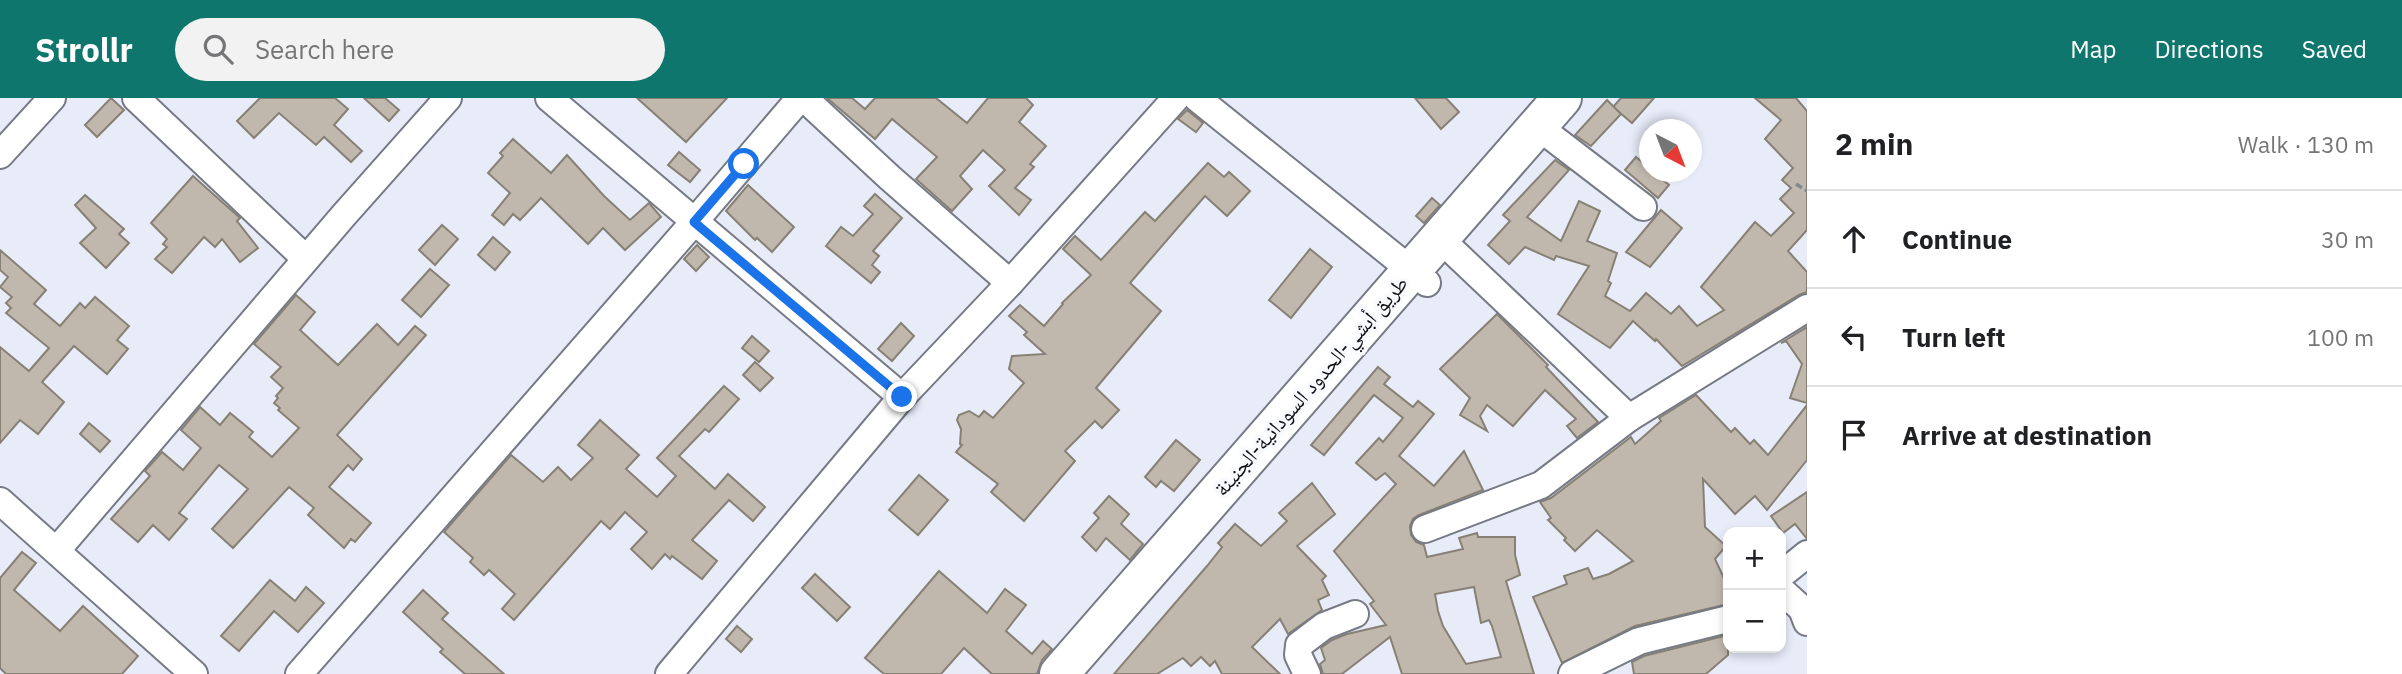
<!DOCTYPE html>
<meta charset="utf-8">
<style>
:root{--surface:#fff;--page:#f2f2f2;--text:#202124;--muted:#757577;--line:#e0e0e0;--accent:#0f766e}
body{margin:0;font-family:"IBM Plex Sans","Noto Naskh Arabic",sans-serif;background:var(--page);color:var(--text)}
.controls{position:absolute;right:21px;bottom:21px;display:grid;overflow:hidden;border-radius:14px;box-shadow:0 4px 10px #0003}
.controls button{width:63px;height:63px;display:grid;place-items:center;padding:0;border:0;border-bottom:2px solid var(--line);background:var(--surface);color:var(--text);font:35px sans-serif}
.compass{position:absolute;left:1639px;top:21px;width:63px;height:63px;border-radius:50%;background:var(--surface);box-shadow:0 4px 10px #0003;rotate:138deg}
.stop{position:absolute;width:21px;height:21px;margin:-16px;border:5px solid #1a73e8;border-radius:50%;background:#fff}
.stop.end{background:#1a73e8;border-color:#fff;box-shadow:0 2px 7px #0008}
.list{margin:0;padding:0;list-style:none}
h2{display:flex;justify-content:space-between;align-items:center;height:91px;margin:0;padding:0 28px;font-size:30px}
h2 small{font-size:23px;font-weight:400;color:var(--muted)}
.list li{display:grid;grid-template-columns:46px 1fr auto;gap:21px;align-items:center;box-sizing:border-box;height:98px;padding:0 28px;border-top:2px solid var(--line)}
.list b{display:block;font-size:26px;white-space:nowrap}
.list em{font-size:23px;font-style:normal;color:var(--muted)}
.icon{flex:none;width:38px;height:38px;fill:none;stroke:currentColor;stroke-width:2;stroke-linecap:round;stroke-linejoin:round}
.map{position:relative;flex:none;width:1807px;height:576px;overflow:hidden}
header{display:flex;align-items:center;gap:42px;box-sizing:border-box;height:98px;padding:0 35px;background:var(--accent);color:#fff}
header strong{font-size:33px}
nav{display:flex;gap:38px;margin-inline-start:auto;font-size:24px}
.search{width:490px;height:63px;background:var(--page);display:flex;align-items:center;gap:18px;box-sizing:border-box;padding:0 24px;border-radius:38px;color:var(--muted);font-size:26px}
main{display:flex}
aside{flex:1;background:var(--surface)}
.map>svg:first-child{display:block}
</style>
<header>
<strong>Strollr</strong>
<div class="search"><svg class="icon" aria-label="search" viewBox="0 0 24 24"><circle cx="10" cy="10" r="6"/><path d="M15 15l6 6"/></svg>Search here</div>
<nav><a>Map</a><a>Directions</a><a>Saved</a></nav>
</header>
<main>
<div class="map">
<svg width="1807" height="576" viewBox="0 0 1807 576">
<rect width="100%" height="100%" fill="#e8ecf9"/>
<!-- building -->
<g fill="#c0b8ad" stroke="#878075" stroke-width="2" fill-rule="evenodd">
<polygon points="111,0 124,12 97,39 85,27"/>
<polygon points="260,0 335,0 348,11 334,27 362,53 351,64 324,39 316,47 279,15 254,40 237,23"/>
<polygon points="364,0 385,0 399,12 389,23"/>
<polygon points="637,0 727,0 686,44"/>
<polygon points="827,0 852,0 865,11 875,0 936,0 967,25 988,0 1026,0 1033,7 1019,24 1046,48 1030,66 1034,69 1015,90 1031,102 1019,117 989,88 1005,72 983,52 960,78 972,91 952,113 916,81 937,59 892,21 875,41"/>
<polygon points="1415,0 1446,0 1459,14 1441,31"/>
<polygon points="1621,0 1654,0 1632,25 1613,9"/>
<polygon points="1755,0 1796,0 1807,13 1807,132 1788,153 1807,174 1807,194 1799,197 1682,268 1656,241 1655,243 1633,223 1610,250 1558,216 1589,168 1556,158 1554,162 1525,149 1509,166 1488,147 1510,123 1503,117 1555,62 1569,72 1527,119 1561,143 1579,103 1600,113 1587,143 1617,155 1608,183 1611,185 1605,198 1630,213 1646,195 1671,216 1679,208 1697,228 1724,212 1701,189 1755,124 1771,138 1794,115 1780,101 1791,90 1782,82 1793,70 1765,41 1781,22"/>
<polygon points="1607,2 1621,16 1591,48 1575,37"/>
<polygon points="1187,12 1203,25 1196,34 1178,21"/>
<polygon points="513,41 551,75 567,57 604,98 630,122 649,105 661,119 625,152 603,130 588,146 541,100 520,122 513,116 504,127 492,117 510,95 488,75 503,58 500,55"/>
<polygon points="679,54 700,72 690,84 668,67"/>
<polygon points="1636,59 1649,70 1649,74 1653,74 1669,87 1658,100 1625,72"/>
<polygon points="1208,65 1224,79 1229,74 1250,93 1227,118 1205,98 1130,185 1161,213 1096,290 1119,312 1102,330 1095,323 1065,353 1075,363 1024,423 991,394 998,386 956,354 962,347 960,346 961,331 957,322 959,317 969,313 979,319 984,313 993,320 1024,285 1009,271 1012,258 1045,256 1024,237 1027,234 1009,218 1020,207 1044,228 1063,206 1062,205 1091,177 1063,151 1075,138 1101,162 1145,114 1155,123"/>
<polygon points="193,78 240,120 237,123 258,150 240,164 222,141 215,149 204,139 172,175 155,161 167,149 163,146 167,141 151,125"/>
<polygon points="748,87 794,129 772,154 757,140 755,142 726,113"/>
<polygon points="875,96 902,120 873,153 879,158 872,167 880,174 871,185 826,148 841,129 853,138 873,116 864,108"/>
<polygon points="85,97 124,131 119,136 129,145 106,170 80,145 96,130 75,107"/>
<polygon points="1432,100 1440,107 1424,125 1416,118"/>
<polygon points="1661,112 1682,130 1650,169 1626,154"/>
<polygon points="442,127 458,141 435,167 419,152"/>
<polygon points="493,139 510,154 495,172 478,157"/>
<polygon points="697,147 709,159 696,173 684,161"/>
<polygon points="1310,151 1332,169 1291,220 1269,202"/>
<polygon points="0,152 46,192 34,206 60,228 80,205 85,210 95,199 129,228 117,242 128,251 107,276 74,248 42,284 64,304 38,336 20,322 0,345 0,249 29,273 49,250 6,215 11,210 6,205 12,199 0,189 8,179 0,172"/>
<polygon points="430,171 449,187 421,219 402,202"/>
<polygon points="296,197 315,214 300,232 338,267 377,226 398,247 415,228 426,237 337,337 362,361 353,372 348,367 329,389 371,425 355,444 351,441 344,450 308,417 314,410 289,389 233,450 212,431 248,391 219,367 179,415 187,421 169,442 153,427 138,444 111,421 150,378 145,373 162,354 183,372 201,350 181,332 200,309 220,327 230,315 253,334 249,339 272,359 299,330 278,312 280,310 274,305 278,300 276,298 283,290 271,279 281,269 254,246"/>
<polygon points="1497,216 1548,267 1546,269 1598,324 1577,340 1567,328 1576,321 1545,292 1513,328 1487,307 1480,318 1487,333 1460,317 1470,300 1440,271"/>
<polygon points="901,225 914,238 892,263 878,251"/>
<polygon points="1807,229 1807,305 1790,300 1802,266 1786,243 1781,245"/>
<polygon points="752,238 769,253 759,264 742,250"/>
<polygon points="755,264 773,280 760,293 743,277"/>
<path d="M 1378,269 L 1390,279 L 1384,286 L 1413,309 L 1418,303 L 1434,316 L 1399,358 L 1434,388 L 1464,353 L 1483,392 L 1419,417 L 1413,421 L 1410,428 L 1411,437 L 1416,444 L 1424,447 L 1427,459 L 1463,451 L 1459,440 L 1477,435 L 1478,439 L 1515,439 L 1515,457 L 1520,477 L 1506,483 L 1534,576 L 1402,576 L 1390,539 L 1342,576 L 1323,576 L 1320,566 L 1325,562 L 1321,550 L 1332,542 L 1347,536 L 1386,527 L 1370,506 L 1374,503 L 1334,453 L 1396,386 L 1385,375 L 1376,382 L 1356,365 L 1379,340 L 1383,344 L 1403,320 L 1374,297 L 1324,357 L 1311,347 ZM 1474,489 L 1481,525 L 1489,522 L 1492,528 L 1501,559 L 1466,566 L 1443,528 L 1438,513 L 1435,496 Z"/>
<polygon points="724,288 739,301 709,334 705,331 679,358 715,391 728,376 765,409 753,423 729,402 692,442 717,463 702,481 672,458 670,461 665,456 652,471 631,451 647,434 625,414 610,431 601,423 514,522 502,511 515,496 489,472 484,477 470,464 473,460 444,434 511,357 543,384 558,369 571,382 593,360 578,347 600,322 639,357 626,371 657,399 676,378 657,360"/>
<polygon points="1696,297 1731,334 1735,330 1750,346 1754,342 1768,357 1807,307 1807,362 1767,412 1755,398 1735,416 1703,381 1705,429 1726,448 1715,461 1728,489 1728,506 1635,528 1562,565 1533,499 1567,486 1564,478 1588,470 1593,481 1609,476 1633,463 1597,432 1575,453 1564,442 1566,440 1548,422 1551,420 1540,404 1551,400 1631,339 1635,346 1661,323 1659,320"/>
<polygon points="89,325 110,343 100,354 80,336"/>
<polygon points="1176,342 1200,362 1174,393 1161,383 1156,389 1145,379"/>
<polygon points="919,377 948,402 918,437 889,412"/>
<polygon points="1312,385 1335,416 1297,448 1326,478 1322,482 1329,497 1318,502 1322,512 1288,536 1280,521 1252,549 1280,576 1222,576 1215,563 1210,568 1201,559 1191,568 1183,560 1157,576 1114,576 1207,468 1222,449 1218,445 1235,426 1261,448 1287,423 1279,415"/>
<polygon points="1807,394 1807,441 1795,426 1783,435 1771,418"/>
<polygon points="1109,398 1129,416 1121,426 1143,446 1130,462 1106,440 1096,453 1082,439 1099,420 1094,415"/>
<polygon points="22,454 36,465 14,492 60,533 83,508 138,558 122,576 6,576 0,570 0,480"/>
<polygon points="939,473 987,515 1005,491 1026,507 1006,533 1032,556 1043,543 1052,551 1042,562 1037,576 992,576 964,550 941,576 884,576 865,560"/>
<polygon points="815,476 850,509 837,523 802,490"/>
<polygon points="270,482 295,503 306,489 324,505 298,534 274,513 239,553 221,538"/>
<polygon points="423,492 448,515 442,521 504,576 465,576 440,554 443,551 403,514"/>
<polygon points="737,528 752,541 741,554 726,541"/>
<polygon points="1728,537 1728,557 1706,576 1634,576 1632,564 1644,558"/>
</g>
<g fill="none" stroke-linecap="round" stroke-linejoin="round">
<defs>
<g id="minor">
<polyline points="136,0 306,161"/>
<polyline points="549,0 902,299"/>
<polyline points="804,0 889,79 1010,185"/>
<polyline points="1197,0 1427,185"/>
<polyline points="1553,40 1643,109"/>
<polyline points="0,57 52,0"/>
<polyline points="1454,154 1629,320"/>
<polyline points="0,403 194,576"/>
<polyline points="1425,431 1541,387 1629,320 1807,210"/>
<polyline points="57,452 344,117 448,0"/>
<polyline points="1781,477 1807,456"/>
<polyline points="1781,492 1802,511 1807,524"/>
<polyline points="299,576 694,124 800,0"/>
<polyline points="669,576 902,299 1010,185 1176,0"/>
<polyline points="1307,576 1298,557 1299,547 1324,528 1355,516"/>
<polyline points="1572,576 1639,543 1728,521"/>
</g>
<polyline id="highway" points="1059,576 1562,0"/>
</defs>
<!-- minor casing -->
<use href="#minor" stroke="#767a85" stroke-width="30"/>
<!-- highway casing -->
<use href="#highway" stroke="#767a85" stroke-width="42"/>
<!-- path -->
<polyline stroke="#848790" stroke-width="3.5" stroke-dasharray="7 3.5" stroke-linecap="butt" points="1796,86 1807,93"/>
<!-- minor -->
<use href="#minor" stroke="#fff" stroke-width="26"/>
<!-- highway -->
<use href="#highway" stroke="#fff" stroke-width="38"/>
</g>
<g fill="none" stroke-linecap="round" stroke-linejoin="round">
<!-- route -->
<polyline stroke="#1a73e8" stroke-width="9" points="744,66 694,124 902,299"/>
</g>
<g text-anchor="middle" stroke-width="7" stroke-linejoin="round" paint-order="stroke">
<!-- street labels -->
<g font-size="21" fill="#0c0d11" stroke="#f8faff">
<text transform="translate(1311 288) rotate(-49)" y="7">طريق أبشي-الحدود السودانية-الجنينة</text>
</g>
</g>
</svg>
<div class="controls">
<button>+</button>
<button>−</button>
</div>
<svg class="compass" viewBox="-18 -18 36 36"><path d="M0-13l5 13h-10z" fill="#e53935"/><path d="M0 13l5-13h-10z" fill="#757577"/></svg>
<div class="stop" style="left:744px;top:66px"></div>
<div class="stop end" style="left:902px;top:299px"></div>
</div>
<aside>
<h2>2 min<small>Walk · 130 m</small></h2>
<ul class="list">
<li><svg class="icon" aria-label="ahead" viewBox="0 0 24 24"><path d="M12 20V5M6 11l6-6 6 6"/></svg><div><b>Continue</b></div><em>30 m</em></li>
<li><svg class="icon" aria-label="left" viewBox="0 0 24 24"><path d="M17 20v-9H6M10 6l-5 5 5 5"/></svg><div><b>Turn left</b></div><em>100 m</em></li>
<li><svg class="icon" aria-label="arrive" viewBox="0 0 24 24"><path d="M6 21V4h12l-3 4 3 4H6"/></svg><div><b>Arrive at destination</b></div></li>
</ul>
</aside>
</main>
